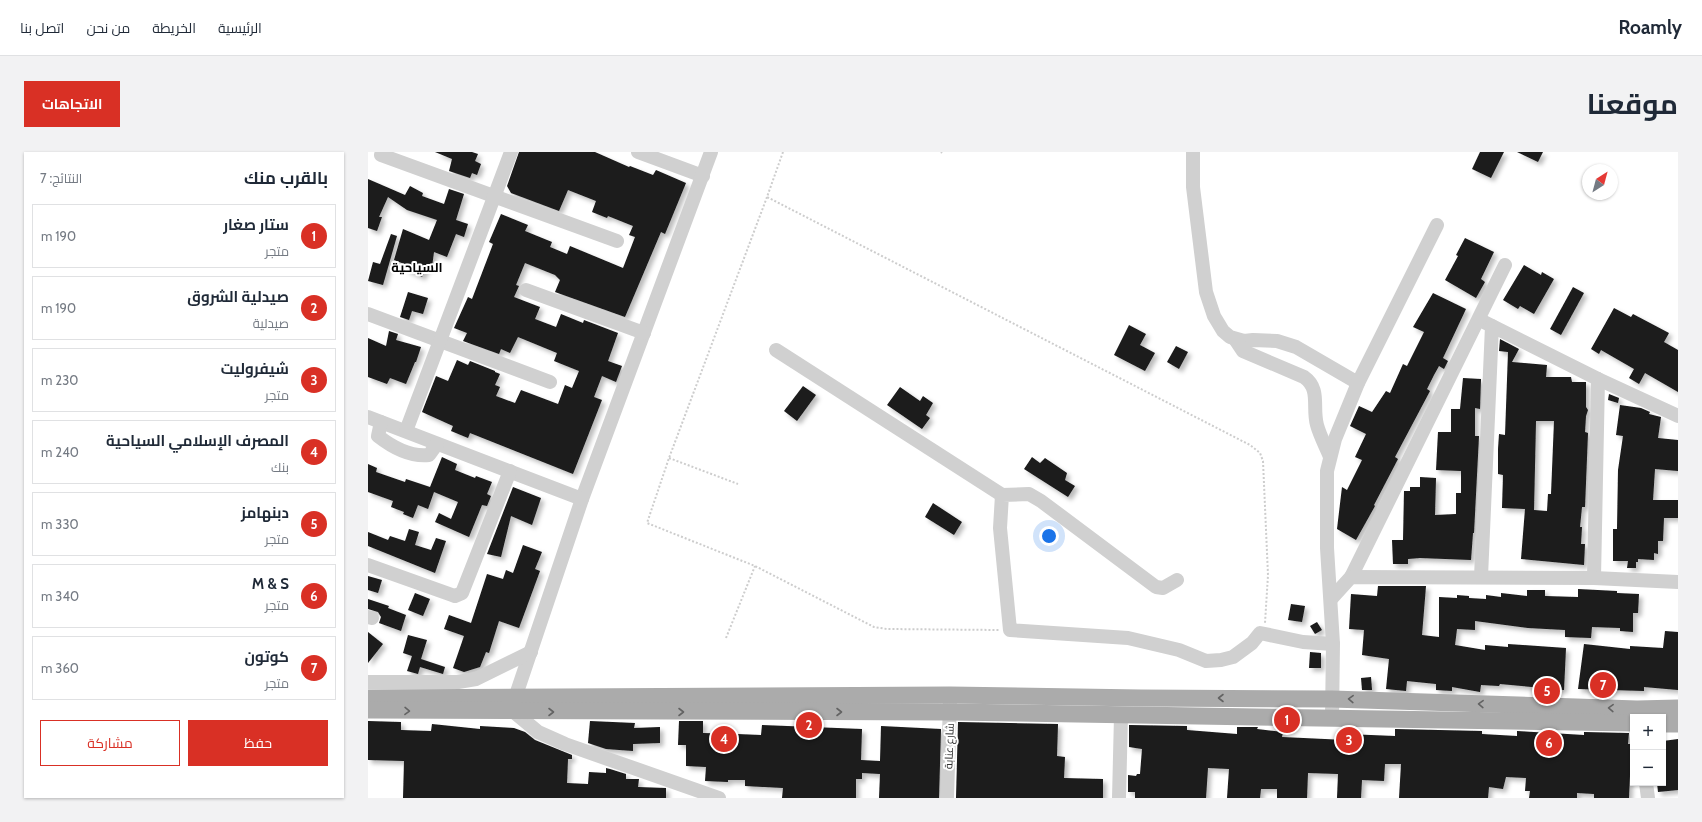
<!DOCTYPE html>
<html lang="ar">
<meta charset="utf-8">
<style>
:root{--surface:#fff;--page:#f2f2f3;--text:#1f2937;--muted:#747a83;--line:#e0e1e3;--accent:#d93025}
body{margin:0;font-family:Cabin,Cairo,sans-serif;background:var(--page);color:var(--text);direction:rtl}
.controls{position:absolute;right:12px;bottom:12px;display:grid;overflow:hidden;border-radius:0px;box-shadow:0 1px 3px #0004}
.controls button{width:36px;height:36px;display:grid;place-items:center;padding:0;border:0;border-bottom:1px solid var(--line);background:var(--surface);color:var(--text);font:20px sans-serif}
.compass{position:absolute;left:1214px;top:12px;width:36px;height:36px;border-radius:50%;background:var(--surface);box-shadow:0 1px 3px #0004;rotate:36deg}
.you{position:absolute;left:681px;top:384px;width:14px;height:14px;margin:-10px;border:3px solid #fff;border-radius:50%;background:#1a73e8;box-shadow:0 0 0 6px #1a73e833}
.badge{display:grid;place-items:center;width:26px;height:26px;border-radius:50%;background:var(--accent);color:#fff;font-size:13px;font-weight:700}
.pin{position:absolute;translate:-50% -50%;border:2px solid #fff;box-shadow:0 1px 4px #0006}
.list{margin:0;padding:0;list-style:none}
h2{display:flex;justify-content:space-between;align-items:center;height:52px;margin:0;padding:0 16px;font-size:17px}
h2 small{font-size:13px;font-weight:400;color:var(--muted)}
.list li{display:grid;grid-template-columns:26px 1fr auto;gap:12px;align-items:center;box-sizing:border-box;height:64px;margin:0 8px 8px;padding:0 8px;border:1px solid var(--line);border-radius:0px}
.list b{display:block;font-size:15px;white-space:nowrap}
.list p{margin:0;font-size:13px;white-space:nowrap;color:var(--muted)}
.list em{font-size:13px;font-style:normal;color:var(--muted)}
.actions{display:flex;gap:8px;padding:12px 16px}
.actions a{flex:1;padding:9px 0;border:1px solid var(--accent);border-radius:0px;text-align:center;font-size:14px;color:var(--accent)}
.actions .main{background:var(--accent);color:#fff}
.map{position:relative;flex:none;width:1310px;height:646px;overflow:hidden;direction:ltr;border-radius:0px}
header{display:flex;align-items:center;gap:24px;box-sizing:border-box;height:56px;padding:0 20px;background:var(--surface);border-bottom:1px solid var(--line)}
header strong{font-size:19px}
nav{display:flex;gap:22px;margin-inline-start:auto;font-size:14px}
.intro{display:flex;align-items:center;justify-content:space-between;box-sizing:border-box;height:96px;padding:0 24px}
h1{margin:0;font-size:28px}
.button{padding:10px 18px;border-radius:0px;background:var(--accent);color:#fff;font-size:14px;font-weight:700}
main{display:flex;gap:24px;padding:0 24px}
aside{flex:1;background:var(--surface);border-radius:0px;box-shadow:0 1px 3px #0004}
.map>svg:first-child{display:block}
</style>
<header>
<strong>Roamly</strong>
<nav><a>الرئيسية</a><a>الخريطة</a><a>من نحن</a><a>اتصل بنا</a></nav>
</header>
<div class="intro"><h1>موقعنا</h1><a class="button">الاتجاهات</a></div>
<main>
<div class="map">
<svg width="1310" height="646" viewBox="0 0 1310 646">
<defs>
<filter id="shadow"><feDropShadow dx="3.5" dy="3.5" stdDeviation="2" flood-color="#0004"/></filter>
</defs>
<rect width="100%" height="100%" fill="#fff"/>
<!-- building -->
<g fill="#1a1a1a" fill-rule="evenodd" filter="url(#shadow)">
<polygon points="67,0 104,0 110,2 107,9 113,12 109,23 104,21 102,26 81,19 84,7"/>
<polygon points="151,0 227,0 261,15 262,14 285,23 288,18 318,31 297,82 293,80 257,165 187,140 192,128 187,123 157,111 148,133 151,134 146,145 172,155 167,167 188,175 193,162 215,171 216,168 250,181 240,209 254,214 248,230 234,224 226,245 234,248 205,322 102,281 100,286 83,279 85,274 54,260 68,224 80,229 89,208 100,213 102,209 127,219 127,220 132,222 127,233 132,235 128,244 147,251 153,238 190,252 197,233 204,236 211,219 186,209 189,201 150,185 142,201 133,197 131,202 95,189 99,181 86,176 100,145 104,147 125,92 121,90 133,62 160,73 157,79 184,90 182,95 199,102 202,94 255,116 267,85 261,83 265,74 240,64 239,66 224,60 228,49 200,38 191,59 143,41 139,34"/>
<polygon points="1112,0 1136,0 1123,26 1104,17"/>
<polygon points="1149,0 1175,0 1170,10"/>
<polygon points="0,27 37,43 42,34 55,41 54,44 76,52 81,37 96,42 88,68 100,72 96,85 88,82 79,105 66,100 64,115 59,115 54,125 37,117 39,113 26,108 35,77 61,88 69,68 39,58 20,45 11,65 14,65 9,79 0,76"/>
<polygon points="23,82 29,84 15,133 0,129 5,110 12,112"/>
<polygon points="1097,86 1126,100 1113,127 1117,130 1108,146 1077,128 1090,104 1088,103"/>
<polygon points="1156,113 1173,123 1174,120 1186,127 1166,162 1152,154 1150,157 1135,148"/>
<polygon points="1205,135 1216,141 1193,183 1182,177"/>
<polygon points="40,140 60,146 55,162 44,159 41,168 32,165"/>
<polygon points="1065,141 1098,157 1075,206 1080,209 1076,217 1071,214 1066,223 1059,237 1062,239 1027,305 1030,307 1006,353 1007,354 988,388 969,377 974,335 979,338 994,308 987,305 998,282 982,274 991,254 1004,260 1018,239 1022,241 1035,212 1039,214 1056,180 1045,175"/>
<polygon points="1246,156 1263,165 1265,162 1301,181 1296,190 1310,198 1310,240 1277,221 1271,232 1261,226 1266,217 1233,198 1231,202 1223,197"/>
<polygon points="761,173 778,182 772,193 787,201 777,219 746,203"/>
<polygon points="21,179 30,182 28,188 53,195 48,210 47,210 38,232 22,226 19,232 0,225 0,186 18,194"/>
<path d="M 1132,187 L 1151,197 L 1144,210 L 1179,213 L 1178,225 L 1203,225 L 1204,230 L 1218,230 L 1218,255 L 1220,258 L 1218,264 L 1217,280 L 1220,281 L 1217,355 L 1214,355 L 1212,375 L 1214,375 L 1213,392 L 1217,392 L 1216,413 L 1153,407 L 1157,357 L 1134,356 L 1135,323 L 1130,322 L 1130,297 L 1131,282 L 1137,283 L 1140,200 L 1131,199 ZM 1168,269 L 1186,269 L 1183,342 L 1180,342 L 1179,359 L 1166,358 Z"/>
<polygon points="808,194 820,200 811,217 799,210"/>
<polygon points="1095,226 1113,227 1112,257 1107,256 1107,284 1111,284 1106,381 1105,381 1103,408 1052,406 1040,407 1040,412 1025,412 1024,388 1035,388 1036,339 1042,339 1042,335 1052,335 1052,325 1068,326 1067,363 1088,362 1088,341 1093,341 1093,319 1068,318 1070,280 1083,280 1083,257 1092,257"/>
<polygon points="435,234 448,243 429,269 416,259"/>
<polygon points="532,235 552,249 555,244 565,251 558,263 562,266 554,277 519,253"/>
<polygon points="1241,242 1251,246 1250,251 1240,248"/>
<polygon points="1252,253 1273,256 1282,260 1281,262 1293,265 1290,286 1310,288 1310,319 1287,317 1285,348 1310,348 1310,366 1296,366 1295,389 1290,389 1290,402 1286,401 1286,408 1270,407 1270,410 1268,410 1268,416 1259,416 1260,409 1245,409 1245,377 1249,377 1250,318 1255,284 1248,283"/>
<polygon points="74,305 89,312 87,318 107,326 108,324 124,330 119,342 123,344 119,354 114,353 101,385 67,370 71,361 83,367 90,350 66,340 60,357 50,353 45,366 35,362 36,360 23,355 25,349 0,340 0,312 9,316 8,320 37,330 38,327 62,335"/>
<polygon points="664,305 672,311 677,306 699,321 697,328 707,334 700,345 656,317"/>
<polygon points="145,335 173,346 164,373 143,364 133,405 119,402"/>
<polygon points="565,351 594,370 586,383 557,365"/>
<polygon points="41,377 51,380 47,393 63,398 68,386 78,389 67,421 0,394 0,380 20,388 22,384 37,389"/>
<polygon points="155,393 174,400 167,417 172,419 151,476 131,469 121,501 118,500 112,515 96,520 85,516 96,484 76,477 81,463 103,471 119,422 135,427 138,418 145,421"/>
<polygon points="0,424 14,428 10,441 0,438"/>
<polygon points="1010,434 1058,434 1054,483 1071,485 1071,445 1089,446 1089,443 1101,444 1101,446 1118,447 1118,443 1133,445 1133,441 1159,444 1159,438 1177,438 1177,444 1210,445 1210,437 1249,439 1249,441 1271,442 1270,461 1265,461 1265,480 1252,479 1252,476 1224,475 1223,486 1197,485 1197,478 1160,476 1107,469 1107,478 1089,477 1087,493 1117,498 1117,493 1140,495 1140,492 1198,496 1196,538 1132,532 1131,534 1113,533 1112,540 1084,535 1084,539 1068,538 1068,532 1039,529 1038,539 1018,537 1021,507 994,503 996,478 981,477 983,442 1009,444"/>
<polygon points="47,441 62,447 55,464 40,458"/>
<polygon points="0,447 21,454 20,456 38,463 33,479 11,471 13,465 10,460 0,457"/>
<polygon points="923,452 937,454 934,470 920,468"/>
<polygon points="949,470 954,478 947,482 942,474"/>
<polygon points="1297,479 1310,480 1310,538 1276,535 1276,539 1210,537 1216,492 1262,497 1262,494 1295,496"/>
<polygon points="0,480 15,492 0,511"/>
<polygon points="40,483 59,488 53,507 77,515 75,522 52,515 50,522 39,519 44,504 35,501"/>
<polygon points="942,500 953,501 953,516 941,516"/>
<polygon points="1003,525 1004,538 994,538 993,526"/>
<polygon points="0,569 33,570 33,578 63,579 64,572 112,577 112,574 146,576 157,580 167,588 204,603 204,607 200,607 199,631 220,632 221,620 238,621 238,616 242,617 258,622 258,627 271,627 270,635 298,636 298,646 35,646 36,609 0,608"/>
<polygon points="222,569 267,571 266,576 292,575 292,591 265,592 265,599 238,597 220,591"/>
<polygon points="311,569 335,569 335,581 369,582 393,583 394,573 494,577 493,608 512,609 513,574 573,577 571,646 511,646 512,622 494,621 494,627 488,627 488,646 414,646 415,636 377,634 377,628 360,628 360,630 337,629 338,615 318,614 318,593 310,593"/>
<polygon points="590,570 690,572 689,604 697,605 696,626 735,627 735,646 588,646"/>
<polygon points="761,573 819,574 819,578 869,582 869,575 890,575 889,577 915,580 914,585 978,588 978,582 1027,584 1027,577 1114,579 1114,582 1149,584 1149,579 1216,583 1216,580 1261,581 1260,592 1263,592 1262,612 1265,613 1265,623 1262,623 1261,646 1226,646 1226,642 1209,641 1209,646 1161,646 1162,639 1157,639 1158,626 1138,625 1135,637 1121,635 1120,646 1031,646 1033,612 1017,612 1016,629 994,628 993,646 969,646 970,622 940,621 939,646 909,646 909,637 893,637 892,646 859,646 861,617 840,616 838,646 767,646 767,640 760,640 760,623 768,624 769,622 772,622 774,597 761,595"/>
<polygon points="1310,587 1310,638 1290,640 1289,631 1295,631 1295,589"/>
</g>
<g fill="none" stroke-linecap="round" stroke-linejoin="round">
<!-- path -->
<g stroke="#cdcdcd" stroke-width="2" stroke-dasharray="2 2" stroke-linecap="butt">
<polyline points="415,0 399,45 882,293 892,301 895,309 900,423 897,471"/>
<polyline points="573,0 574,1"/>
<polyline points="399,45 301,306 279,371 387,414 506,475 519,477 631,478"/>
<polyline points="301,306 370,332"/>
<polyline points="358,486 387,414"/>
</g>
<!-- minor -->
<g stroke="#d0d0d0" stroke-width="14">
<polyline points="270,0 335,24"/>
<polyline points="343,0 214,347 147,546 146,560 170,580 197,592 351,646"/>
<polyline points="825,0 825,35 838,140 846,164 855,179 862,185 876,189 885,188 909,189 928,195 990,231"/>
<polyline points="13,3 249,89"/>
<polyline points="158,138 276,181"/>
<polyline points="0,162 182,230"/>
<polyline points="1116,170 1230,227 1310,264"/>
<path d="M 867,187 L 875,199 L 936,225 C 953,237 944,255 949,273 C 952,284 958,295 962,305"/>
<polyline points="408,198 634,343"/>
<polyline points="0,265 214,347"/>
<path d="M 13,270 L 10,284 C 24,295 43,305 61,303 L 69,292"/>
<polyline points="38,279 143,0"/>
<polyline points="0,413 84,443 87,444 94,441 142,319"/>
<polyline points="983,425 1137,113"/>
<polyline points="1113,425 1124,174"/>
<polyline points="1226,426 1230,227"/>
<polyline points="809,428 795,436 788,435 673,349 661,342 634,343 632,376 642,478 760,486 811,498 838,509 853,508 865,505 884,491 892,481 935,490 965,492"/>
<polyline points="963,447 983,425 1226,426 1310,430"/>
<polyline points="0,465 4,466"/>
<polyline points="0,530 90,530 108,527 163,500"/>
<polyline points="964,565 965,492 959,396 959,319 967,287 990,231 1069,73"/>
<polyline points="1278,631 1280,646"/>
<polyline points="579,646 582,550"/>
<polyline points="751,646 753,564"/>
</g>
<!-- major -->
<g stroke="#ababab" stroke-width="17">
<polyline points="0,546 582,543 773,546 964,547 1269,557 1310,556"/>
<polyline points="0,558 582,560 1265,571"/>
<polyline points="1295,572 1310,572"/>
</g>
</g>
<!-- one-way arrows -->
<defs><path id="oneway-chevron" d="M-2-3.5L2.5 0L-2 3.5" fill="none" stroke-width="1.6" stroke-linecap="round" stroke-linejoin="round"/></defs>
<g stroke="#636363">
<use href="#oneway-chevron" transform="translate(853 546) rotate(-180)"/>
<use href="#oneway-chevron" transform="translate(983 547) rotate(-178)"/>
<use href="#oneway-chevron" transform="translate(1113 552) rotate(-178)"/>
<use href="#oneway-chevron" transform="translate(1243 556) rotate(-178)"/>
<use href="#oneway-chevron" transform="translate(39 559) rotate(1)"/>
<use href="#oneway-chevron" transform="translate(183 560)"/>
<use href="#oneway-chevron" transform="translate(313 560)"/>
<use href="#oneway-chevron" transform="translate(471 560)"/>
</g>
<g text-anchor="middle" stroke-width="4" stroke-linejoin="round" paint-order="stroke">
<!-- street labels -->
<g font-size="11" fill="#333" stroke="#fff">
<text transform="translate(581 594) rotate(-88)" y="4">شارع عنابة</text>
</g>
<!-- quarter labels -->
<g font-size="13" font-weight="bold" fill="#000" stroke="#fff">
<text x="49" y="120">السياحية</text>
</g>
</g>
</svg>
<div class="controls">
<button>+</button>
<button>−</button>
</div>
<svg class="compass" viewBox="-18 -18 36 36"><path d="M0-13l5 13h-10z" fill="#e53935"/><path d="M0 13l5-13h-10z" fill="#747a83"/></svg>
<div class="you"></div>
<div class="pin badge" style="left:919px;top:568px">1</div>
<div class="pin badge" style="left:441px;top:573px">2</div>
<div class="pin badge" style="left:981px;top:588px">3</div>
<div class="pin badge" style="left:356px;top:587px">4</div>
<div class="pin badge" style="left:1179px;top:539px">5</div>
<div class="pin badge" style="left:1181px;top:591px">6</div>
<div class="pin badge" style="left:1235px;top:533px">7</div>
</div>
<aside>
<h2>بالقرب منك<small>النتائج: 7</small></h2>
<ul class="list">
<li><span class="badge">1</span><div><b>ستار صغار</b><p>متجر</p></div><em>190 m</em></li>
<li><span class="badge">2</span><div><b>صيدلية الشروق</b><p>صيدلية</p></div><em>190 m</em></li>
<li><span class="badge">3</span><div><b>شيفروليت</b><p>متجر</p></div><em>230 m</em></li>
<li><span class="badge">4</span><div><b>المصرف الإسلامي السياحية</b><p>بنك</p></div><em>240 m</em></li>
<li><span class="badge">5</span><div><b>دبنهامز</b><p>متجر</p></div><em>330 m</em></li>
<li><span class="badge">6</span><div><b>M &amp; S</b><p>متجر</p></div><em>340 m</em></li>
<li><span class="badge">7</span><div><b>كوتون</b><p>متجر</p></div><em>360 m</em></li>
</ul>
<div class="actions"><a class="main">حفظ</a><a>مشاركة</a></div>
</aside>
</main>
